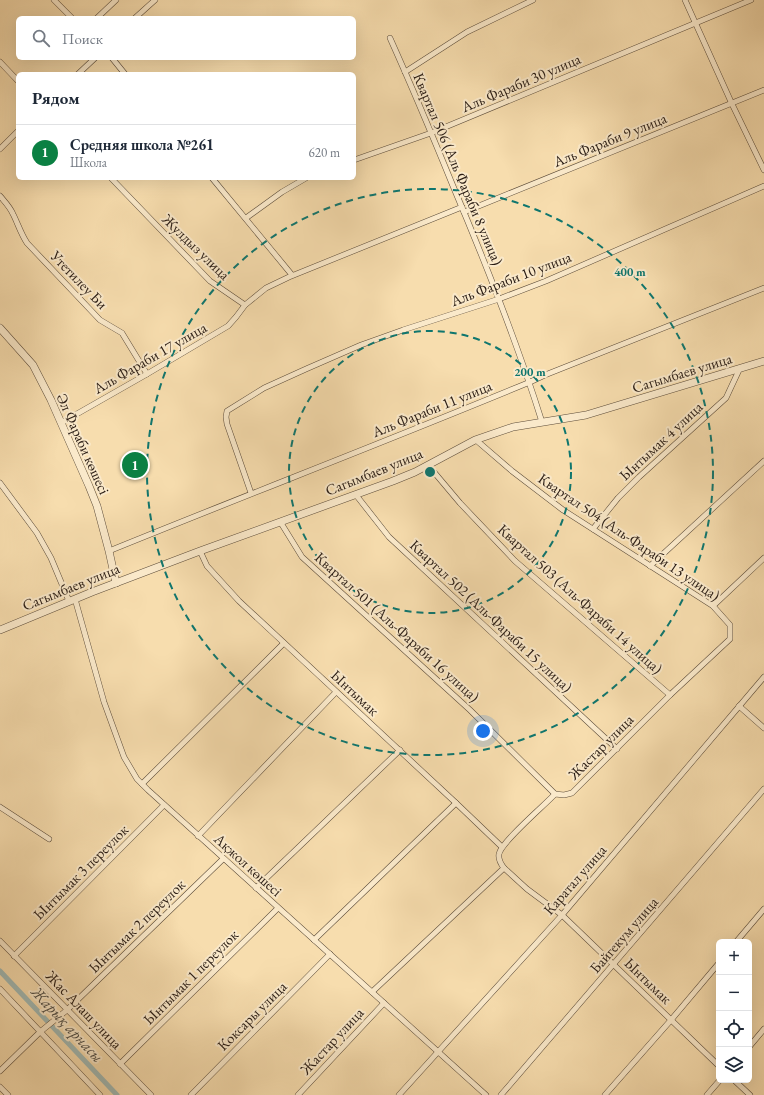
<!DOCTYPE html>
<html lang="ru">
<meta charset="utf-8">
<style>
:root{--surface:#fff;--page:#f2f2f3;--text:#1f2937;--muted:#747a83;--line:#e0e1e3;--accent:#0b8043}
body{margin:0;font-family:"EB Garamond",serif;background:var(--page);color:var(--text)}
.controls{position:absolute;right:12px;bottom:12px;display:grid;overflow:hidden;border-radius:6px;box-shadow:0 4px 16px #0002}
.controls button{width:36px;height:36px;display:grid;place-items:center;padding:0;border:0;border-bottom:1px solid var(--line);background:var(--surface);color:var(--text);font:20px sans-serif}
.you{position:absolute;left:483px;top:731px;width:14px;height:14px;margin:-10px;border:3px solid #fff;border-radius:50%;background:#1a73e8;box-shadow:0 0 0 6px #1a73e833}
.badge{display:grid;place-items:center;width:26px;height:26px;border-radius:50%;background:var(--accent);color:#fff;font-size:13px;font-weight:700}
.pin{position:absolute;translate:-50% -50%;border:2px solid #fff;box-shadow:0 1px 4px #0006}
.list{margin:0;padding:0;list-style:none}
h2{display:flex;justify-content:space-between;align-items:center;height:52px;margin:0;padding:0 16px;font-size:17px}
h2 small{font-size:13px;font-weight:400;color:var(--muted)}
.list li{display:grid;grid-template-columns:26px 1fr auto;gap:12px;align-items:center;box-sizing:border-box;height:56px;padding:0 16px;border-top:1px solid var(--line)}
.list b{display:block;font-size:15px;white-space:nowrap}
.list p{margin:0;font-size:13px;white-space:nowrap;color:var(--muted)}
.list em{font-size:13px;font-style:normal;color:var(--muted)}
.icon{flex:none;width:22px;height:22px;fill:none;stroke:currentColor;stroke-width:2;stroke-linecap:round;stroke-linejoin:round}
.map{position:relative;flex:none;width:764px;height:1095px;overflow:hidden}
.search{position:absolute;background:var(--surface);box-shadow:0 4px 16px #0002;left:16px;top:16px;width:340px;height:44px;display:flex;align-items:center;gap:10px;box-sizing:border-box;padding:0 14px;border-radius:6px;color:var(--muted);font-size:15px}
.panel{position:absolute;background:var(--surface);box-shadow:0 4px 16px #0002;left:16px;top:72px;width:340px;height:108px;border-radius:6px}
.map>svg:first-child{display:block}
</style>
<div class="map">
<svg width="764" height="1095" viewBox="0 0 764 1095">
<rect width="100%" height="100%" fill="#f7ddae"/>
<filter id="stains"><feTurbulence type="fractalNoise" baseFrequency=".005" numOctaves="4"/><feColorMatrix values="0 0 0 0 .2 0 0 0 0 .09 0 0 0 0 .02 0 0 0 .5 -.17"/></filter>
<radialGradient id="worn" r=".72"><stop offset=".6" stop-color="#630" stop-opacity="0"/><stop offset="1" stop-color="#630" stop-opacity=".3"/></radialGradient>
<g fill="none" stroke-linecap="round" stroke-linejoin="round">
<!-- canal -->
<polyline stroke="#a1bab5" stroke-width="5" points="0,971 117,1095"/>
<defs>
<g id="minor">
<polyline points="54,0 72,18"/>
<polyline points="685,0 732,104 764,170"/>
<polyline points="97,18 116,0"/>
<polyline points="135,18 155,0"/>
<path d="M 390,38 C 412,87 433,137 453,186 C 486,264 517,342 542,422"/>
<polyline points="112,58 125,74"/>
<polyline points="0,62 18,81"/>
<polyline points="405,72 467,32 533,0"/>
<polyline points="78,74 95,58"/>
<polyline points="0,149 18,131"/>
<polyline points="354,160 431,133 751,0"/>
<polyline points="111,178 210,281 245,305 266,288 289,277 462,207"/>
<polyline points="212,178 292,275"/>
<path d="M 0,196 C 5,202 10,207 13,214 C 18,224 21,234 27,243 L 100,320 L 122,333 L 147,374"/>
<polyline points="464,212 764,90"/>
<polyline points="246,218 282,192 306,178"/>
<polyline points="61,423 147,374 228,326 236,317 245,305"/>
<polyline points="428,465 460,503 515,561 670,695"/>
<polyline points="0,483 37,533 51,558 69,601"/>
<polyline points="251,493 227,424 226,417 227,411 264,388 306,369 361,345 403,330 499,299 546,281 764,186"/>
<polyline points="356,495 389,537 617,749"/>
<polyline points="281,523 302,557 470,710 555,794"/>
<polyline points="593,529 618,498 639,477 726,398 740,368"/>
<path d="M 109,551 C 249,494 390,440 530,382 L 545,375 L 764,288"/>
<polyline points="200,551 207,566 239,601 456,803 502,847"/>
<polyline points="650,566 764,461"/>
<polyline points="75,599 104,702 124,757 137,779 148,790 486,1095"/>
<polyline points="713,606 764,558"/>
<polyline points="739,706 764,728"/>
<polyline points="142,784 284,643"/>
<polyline points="0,807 49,839"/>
<polyline points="198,836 336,692"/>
<polyline points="504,868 527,889 562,915 719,1066"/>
<polyline points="256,888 400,750"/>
<polyline points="314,940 456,803"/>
<polyline points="0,941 151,1095"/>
<polyline points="736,942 764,909"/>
<polyline points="14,956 164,805"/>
<polyline points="0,989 100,1095"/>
<path d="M 372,992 L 504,868 C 501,864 498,859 499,854 C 501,842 545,805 555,794 L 564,795 L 572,793 L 670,695 L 730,639 L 730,625 L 713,606 L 563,510 L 512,471 L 476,440"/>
<polyline points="749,1047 764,1029"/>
<polyline points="120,1064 278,908"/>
<polyline points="0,1071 40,1032 67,1010 223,859"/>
<polyline points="734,1080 750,1095"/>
<polyline points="0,1087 8,1095"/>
<polyline points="191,1095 330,954"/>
<polyline points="298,1095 384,1003"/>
<polyline points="399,1095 562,915 764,677"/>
<polyline points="501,1095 764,789"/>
<polyline points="605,1095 671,1020 719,963"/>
<polyline points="707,1095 720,1080"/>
</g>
<g id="tertiary">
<polyline points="0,328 33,365 51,400 89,486 97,506 109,551 116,583"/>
<polyline points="0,630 92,592 200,551 393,481 415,472 475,440 513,427 586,415 764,361"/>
</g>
</defs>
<!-- minor casing -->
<use href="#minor" stroke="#5c4c3a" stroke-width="6"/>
<!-- tertiary casing -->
<use href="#tertiary" stroke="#5c4c3a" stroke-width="8"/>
<!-- minor -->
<use href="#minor" stroke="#fae9ca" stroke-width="5"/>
<!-- tertiary -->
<use href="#tertiary" stroke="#fae9ca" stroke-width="7"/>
</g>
<!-- distance rings -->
<g fill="none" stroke="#0f766e" stroke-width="2" stroke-dasharray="7 5">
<circle cx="430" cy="472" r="141"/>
<circle cx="430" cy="472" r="283"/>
</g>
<g text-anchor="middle" stroke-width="4" stroke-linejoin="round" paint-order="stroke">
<!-- street labels -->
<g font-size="15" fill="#291c14" stroke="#fae9ca">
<text transform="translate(521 83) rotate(-23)" y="5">Аль Фараби 30 улица</text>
<text transform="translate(610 140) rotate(-22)" y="5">Аль Фараби 9 улица</text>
<text transform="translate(458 169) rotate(67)" y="5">Квартал 506 (Аль Фараби 8 улица)</text>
<text transform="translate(196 247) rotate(44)" y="5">Жулдыз улица</text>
<text transform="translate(511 279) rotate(-21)" y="5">Аль Фараби 10 улица</text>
<text transform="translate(79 280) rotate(46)" y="5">Утетилеу Би</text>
<text transform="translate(150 358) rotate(-30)" y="5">Аль Фараби 17 улица</text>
<text transform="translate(682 373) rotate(-17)" y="5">Сагымбаев улица</text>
<text transform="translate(432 409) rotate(-22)" y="5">Аль Фараби 11 улица</text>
<text transform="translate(661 441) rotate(-43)" y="5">Ынтымак 4 улица</text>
<text transform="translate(83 444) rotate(66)" y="5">Әл Фараби көшесі</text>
<text transform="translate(374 472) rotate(-22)" y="5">Сагымбаев улица</text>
<text transform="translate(629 537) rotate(34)" y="5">Квартал 504 (Аль-Фараби 13 улица)</text>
<text transform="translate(71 587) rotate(-22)" y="5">Сагымбаев улица</text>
<text transform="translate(580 599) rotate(42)" y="5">Квартал 503 (Аль-Фараби 14 улица)</text>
<text transform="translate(491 616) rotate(43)" y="5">Квартал 502 (Аль-Фараби 15 улица)</text>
<text transform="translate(397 627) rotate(42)" y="5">Квартал 501 (Аль-Фараби 16 улица)</text>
<text transform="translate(355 693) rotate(43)" y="5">Ынтымак</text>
<text transform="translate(601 747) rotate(-45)" y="5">Жастар улица</text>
<text transform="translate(248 865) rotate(42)" y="5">Ақжол көшесі</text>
<text transform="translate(81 872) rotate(-45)" y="5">Ынтымак 3 переулок</text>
<text transform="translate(575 880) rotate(-49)" y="5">Каратал улица</text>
<text transform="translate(137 926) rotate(-44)" y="5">Ынтымак 2 переулок</text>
<text transform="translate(624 935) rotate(-49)" y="5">Байгекум улица</text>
<text transform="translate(191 977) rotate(-45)" y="5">Ынтымак 1 переулок</text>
<text transform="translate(648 981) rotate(44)" y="5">Ынтымак</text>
<text transform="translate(84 1010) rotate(46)" y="5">Жас Алаш улица</text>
<text transform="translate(252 1016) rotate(-45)" y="5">Коксары улица</text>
<text transform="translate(332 1041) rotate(-47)" y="5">Жастар улица</text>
</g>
<!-- water labels -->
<g font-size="16" font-style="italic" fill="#4d4b44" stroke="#fae9ca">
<text transform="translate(68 1024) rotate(47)" y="6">Жарық арнасы</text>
</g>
</g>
<circle cx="430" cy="472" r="6" fill="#0f766e" stroke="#fae9ca" stroke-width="2"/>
<g font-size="12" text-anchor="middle" font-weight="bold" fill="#0f766e" stroke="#fae9ca" stroke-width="4" stroke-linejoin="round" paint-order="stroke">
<text x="630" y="276">400 m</text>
<text x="530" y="376">200 m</text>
</g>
<rect width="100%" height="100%" filter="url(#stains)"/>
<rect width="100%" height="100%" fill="url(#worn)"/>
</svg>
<div class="controls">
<button>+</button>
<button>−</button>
<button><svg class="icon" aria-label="locate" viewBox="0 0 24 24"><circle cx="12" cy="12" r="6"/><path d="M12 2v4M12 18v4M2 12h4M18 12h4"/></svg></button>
<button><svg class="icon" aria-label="layers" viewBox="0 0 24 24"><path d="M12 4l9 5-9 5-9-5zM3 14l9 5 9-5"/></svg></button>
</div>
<div class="you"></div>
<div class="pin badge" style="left:135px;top:465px">1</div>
<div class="search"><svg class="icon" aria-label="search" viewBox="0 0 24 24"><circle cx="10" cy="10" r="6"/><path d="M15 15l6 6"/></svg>Поиск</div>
<section class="panel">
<h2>Рядом<small></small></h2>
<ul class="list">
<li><span class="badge">1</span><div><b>Средняя школа №261</b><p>Школа</p></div><em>620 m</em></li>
</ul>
</section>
</div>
